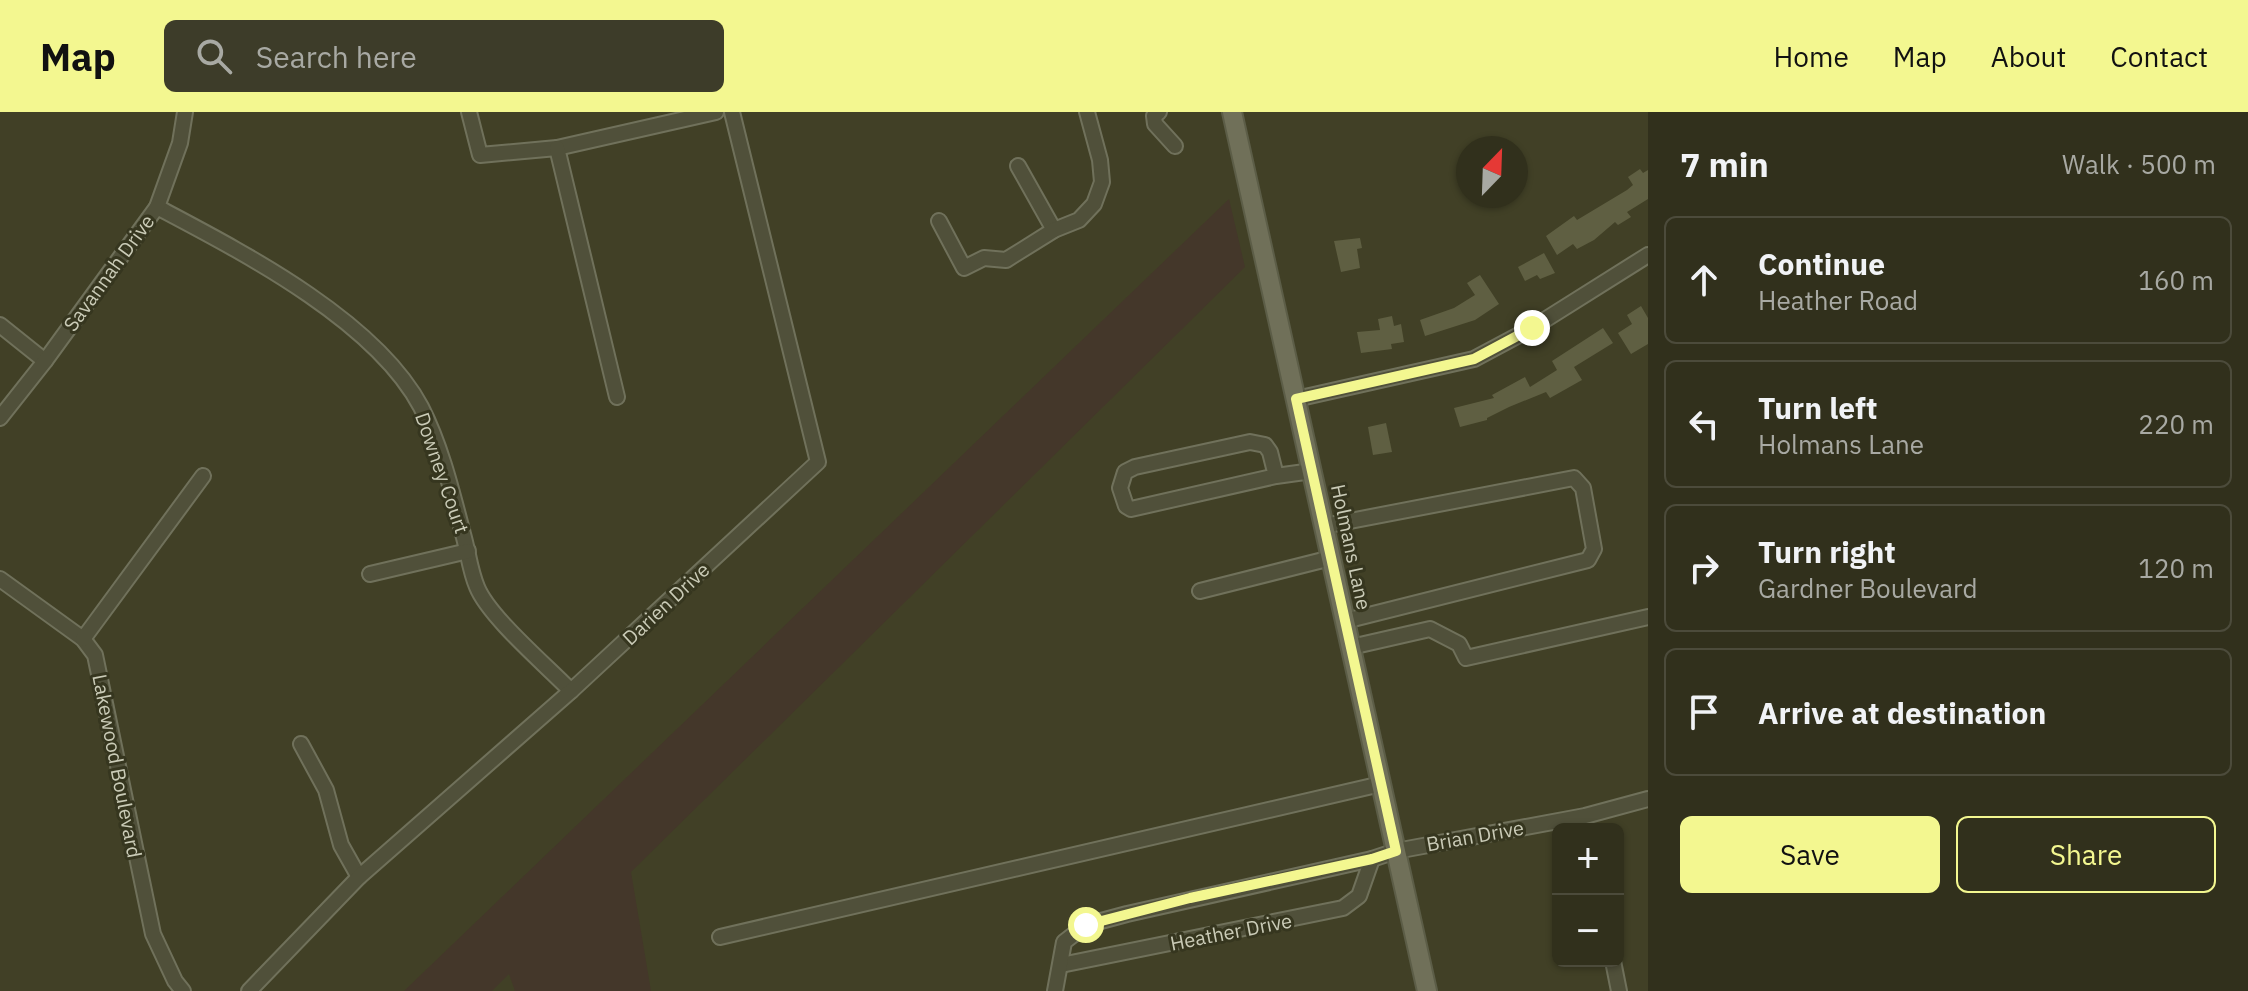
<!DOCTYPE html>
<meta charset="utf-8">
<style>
:root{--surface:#31301c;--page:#3d3c29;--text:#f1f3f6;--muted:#a8a9a3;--line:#4c4b3b;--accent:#f3f790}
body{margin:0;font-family:"IBM Plex Sans",sans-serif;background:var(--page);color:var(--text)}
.controls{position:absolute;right:24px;bottom:24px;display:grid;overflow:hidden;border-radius:12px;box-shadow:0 2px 6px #0004}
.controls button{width:72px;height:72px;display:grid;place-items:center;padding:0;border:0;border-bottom:2px solid var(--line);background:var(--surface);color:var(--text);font:40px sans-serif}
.compass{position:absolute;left:1456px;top:24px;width:72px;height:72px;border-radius:50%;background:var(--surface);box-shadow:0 2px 6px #0004;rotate:23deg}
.stop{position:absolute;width:24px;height:24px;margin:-18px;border:6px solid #f3f790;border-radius:50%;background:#fff}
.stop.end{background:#f3f790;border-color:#fff;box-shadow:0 2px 8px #0008}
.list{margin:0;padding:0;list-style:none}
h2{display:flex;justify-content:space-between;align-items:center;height:104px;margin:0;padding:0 32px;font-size:34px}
h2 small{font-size:26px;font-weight:400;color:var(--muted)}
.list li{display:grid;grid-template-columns:52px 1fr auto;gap:24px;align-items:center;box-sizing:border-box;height:128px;margin:0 16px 16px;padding:0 16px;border:2px solid var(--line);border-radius:12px}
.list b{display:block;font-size:30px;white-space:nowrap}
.list p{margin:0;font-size:26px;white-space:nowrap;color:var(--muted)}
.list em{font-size:26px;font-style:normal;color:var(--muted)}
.actions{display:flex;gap:16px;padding:24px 32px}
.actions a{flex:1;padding:18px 0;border:2px solid var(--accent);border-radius:12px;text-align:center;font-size:28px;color:var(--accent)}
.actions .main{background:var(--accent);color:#111}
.icon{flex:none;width:44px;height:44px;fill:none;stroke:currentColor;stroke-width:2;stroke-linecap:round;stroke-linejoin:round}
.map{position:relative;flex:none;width:1648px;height:879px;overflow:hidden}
header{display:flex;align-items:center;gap:48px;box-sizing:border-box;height:112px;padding:0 40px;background:var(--accent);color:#111}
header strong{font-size:38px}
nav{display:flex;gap:44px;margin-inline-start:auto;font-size:28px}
.search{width:560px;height:72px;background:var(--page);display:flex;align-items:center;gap:20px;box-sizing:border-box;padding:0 28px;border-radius:12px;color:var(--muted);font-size:30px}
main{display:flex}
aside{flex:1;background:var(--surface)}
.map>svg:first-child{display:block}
</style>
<header>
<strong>Map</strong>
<div class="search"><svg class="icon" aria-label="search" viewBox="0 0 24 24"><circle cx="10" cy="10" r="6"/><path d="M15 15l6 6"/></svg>Search here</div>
<nav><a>Home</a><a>Map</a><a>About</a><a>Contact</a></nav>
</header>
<main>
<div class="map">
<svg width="1648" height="879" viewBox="0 0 1648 879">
<rect width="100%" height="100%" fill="#414026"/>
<!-- green -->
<polygon fill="#44372a" points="1229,87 1245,155 631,760 651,879 515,879 509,862 492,879 404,879"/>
<!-- building -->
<g fill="#5f5f42">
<polygon points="1640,57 1643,61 1648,58 1648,87 1627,100 1631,105 1618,113 1615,110 1594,128 1577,137 1573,132 1557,143 1546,124 1574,104 1577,108 1627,78 1633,73 1628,65"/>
<polygon points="1360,126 1362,136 1357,137 1360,156 1341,160 1334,129"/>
<polygon points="1544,141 1555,161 1540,167 1537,163 1525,169 1518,155"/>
<polygon points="1480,163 1499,192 1475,208 1425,224 1420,208 1454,196 1475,183 1467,171"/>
<polygon points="1641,194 1648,206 1648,232 1631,242 1618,221 1632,212 1627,203"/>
<polygon points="1392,204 1394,214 1401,212 1404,230 1391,232 1392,237 1361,241 1357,220 1380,218 1378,207"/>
<polygon points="1603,216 1613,231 1574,255 1582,268 1550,286 1546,280 1509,295 1487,306 1487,308 1460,315 1454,296 1494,286 1492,283 1525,265 1530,275 1557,258 1552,249"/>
<polygon points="1386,311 1392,340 1373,343 1368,315"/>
</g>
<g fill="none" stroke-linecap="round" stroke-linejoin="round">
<defs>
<g id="minor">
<polyline points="469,0 480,43 557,36 716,0"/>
<polyline points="1159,0 1154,4 1155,12 1175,34"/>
<polyline points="557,36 617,285"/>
<polyline points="1018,54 1054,118"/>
<path d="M 157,95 C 242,140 375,208 421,295 C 441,334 452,380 463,422 C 468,439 470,459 477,475 C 489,505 547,554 571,579"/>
<polyline points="939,109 964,156 984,146 1006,148 1054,118 1079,108 1094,92 1102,70 1100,48 1087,0"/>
<polyline points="0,213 45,249"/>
<polyline points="1296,287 1474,247 1532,216 1648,143"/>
<polyline points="0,306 45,249 157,95 180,31 185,0"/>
<polyline points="1276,364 1270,340 1265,333 1250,330 1135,355 1125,360 1120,376 1126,394 1131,397 1276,364 1312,359"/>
<polyline points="1324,414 1574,366 1583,376 1594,437 1588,448 1345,509"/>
<polyline points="370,462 468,439"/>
<polyline points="0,467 83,527 95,543 153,822 175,869 183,879"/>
<polyline points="1200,479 1331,446"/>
<polyline points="83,527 203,364"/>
<polyline points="1351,535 1430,517 1459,532 1466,546 1648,505"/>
<polyline points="301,632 326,678 341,733 359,765"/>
<polyline points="720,825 1381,672"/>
<polyline points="1613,849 1619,879"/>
<polyline points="1061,853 1343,796 1359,784 1372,747"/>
<polyline points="249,879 359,765 571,579 818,350 732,0"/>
<polyline points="1055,879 1064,830 1086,813 1127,802 1372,747 1396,739 1585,704 1648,687"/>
</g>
<polyline id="major" points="1232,0 1427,879"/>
</defs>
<!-- minor casing -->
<use href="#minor" stroke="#70715b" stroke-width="18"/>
<!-- major casing -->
<use href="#major" stroke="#5c5d47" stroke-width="22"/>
<!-- minor -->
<use href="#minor" stroke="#50503a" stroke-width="14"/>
<!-- major -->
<use href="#major" stroke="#707059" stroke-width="18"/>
</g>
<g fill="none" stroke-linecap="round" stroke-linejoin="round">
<!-- route -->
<polyline stroke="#f3f790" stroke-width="10" points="1086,813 1190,786 1372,747 1396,739 1296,287 1474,247 1532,216"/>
</g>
<g text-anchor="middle" stroke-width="6" stroke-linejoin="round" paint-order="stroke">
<!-- street labels -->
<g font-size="20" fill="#cacbb7" stroke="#36361f">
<text transform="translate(109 161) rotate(-54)" y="7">Savannah Drive</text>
<text transform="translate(442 361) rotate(71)" y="7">Downey Court</text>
<text transform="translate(1351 435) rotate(78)" y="7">Holmans Lane</text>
<text transform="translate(666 492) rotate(-43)" y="7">Darien Drive</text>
<text transform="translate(117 654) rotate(79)" y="7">Lakewood Boulevard</text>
<text transform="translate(1475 724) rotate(-10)" y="7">Brian Drive</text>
<text transform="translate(1231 820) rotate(-11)" y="7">Heather Drive</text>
</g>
</g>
</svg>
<div class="controls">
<button>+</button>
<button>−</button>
</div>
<svg class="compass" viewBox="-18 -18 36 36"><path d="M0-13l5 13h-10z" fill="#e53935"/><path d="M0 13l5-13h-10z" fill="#a8a9a3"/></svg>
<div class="stop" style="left:1086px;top:813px"></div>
<div class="stop end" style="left:1532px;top:216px"></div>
</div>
<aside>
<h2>7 min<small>Walk · 500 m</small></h2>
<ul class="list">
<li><svg class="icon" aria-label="ahead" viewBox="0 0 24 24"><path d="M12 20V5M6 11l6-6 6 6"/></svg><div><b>Continue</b><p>Heather Road</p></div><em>160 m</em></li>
<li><svg class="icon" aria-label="left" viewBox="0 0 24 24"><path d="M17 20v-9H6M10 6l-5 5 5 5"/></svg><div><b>Turn left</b><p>Holmans Lane</p></div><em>220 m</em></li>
<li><svg class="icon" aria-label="right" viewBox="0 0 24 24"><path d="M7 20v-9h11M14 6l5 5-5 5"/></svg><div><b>Turn right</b><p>Gardner Boulevard</p></div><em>120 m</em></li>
<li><svg class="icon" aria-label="arrive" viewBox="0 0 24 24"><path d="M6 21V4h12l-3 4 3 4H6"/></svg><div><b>Arrive at destination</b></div></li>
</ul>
<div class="actions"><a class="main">Save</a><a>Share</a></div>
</aside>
</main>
